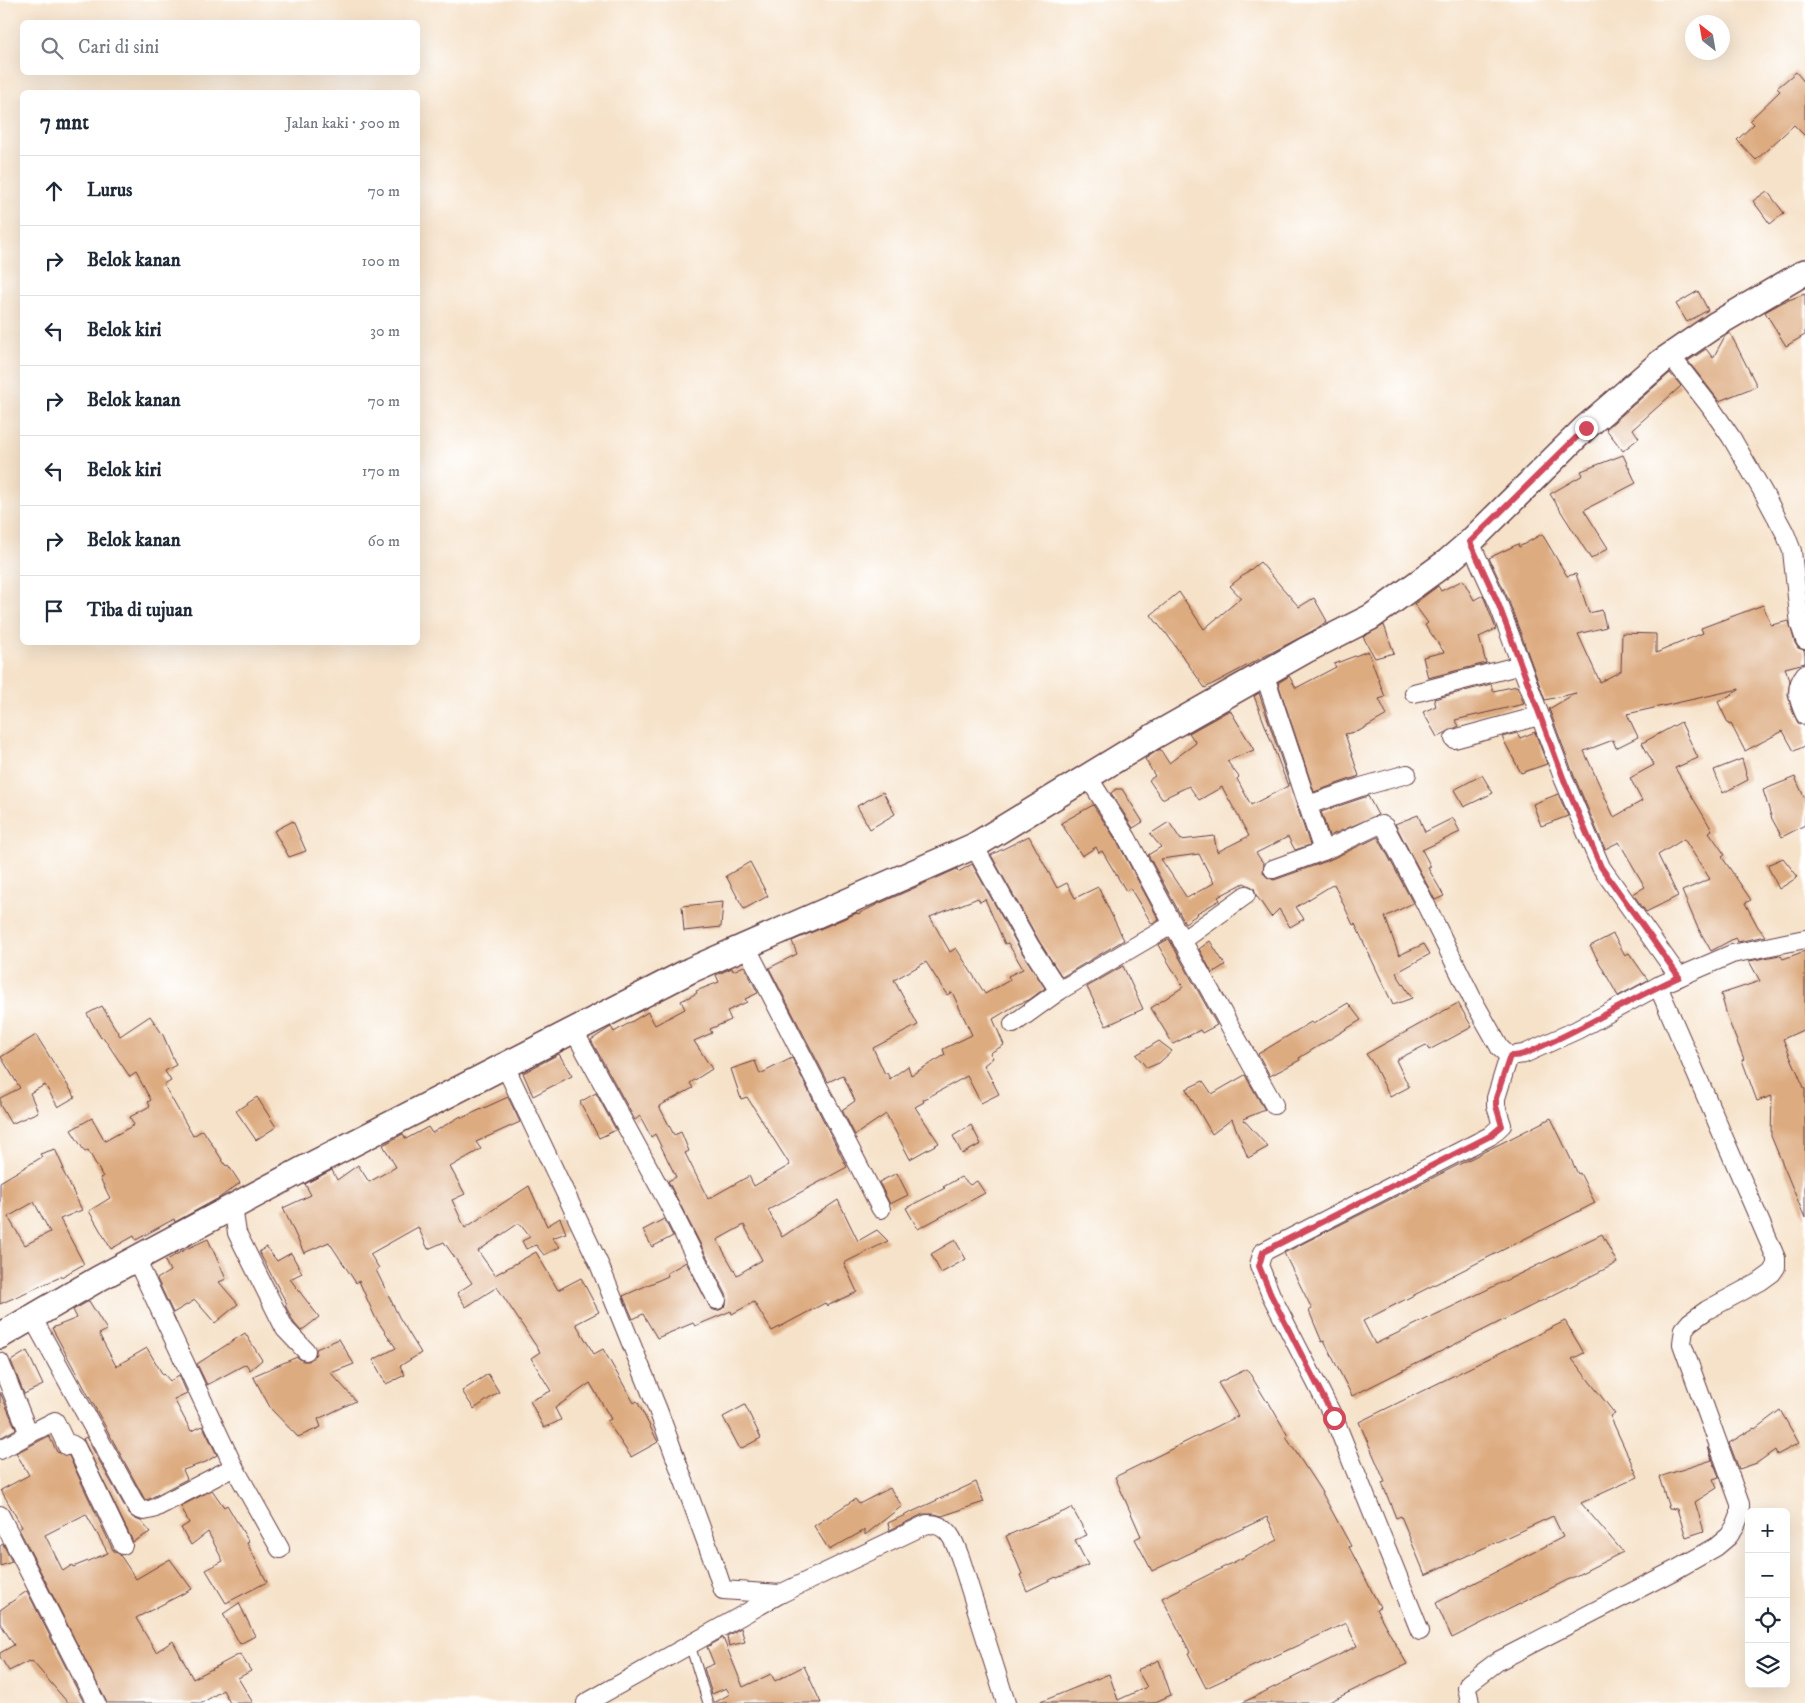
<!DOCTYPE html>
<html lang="id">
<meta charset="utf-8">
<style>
:root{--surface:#fff;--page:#f2f2f3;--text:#1f2937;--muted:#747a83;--line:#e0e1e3}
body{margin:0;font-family:"IM FELL DW Pica",serif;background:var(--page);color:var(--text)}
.controls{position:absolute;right:15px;bottom:15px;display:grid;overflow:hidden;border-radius:8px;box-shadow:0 5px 20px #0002}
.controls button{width:45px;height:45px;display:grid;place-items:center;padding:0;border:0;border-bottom:1px solid var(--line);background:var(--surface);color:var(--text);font:25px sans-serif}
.compass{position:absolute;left:1685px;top:15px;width:45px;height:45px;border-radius:50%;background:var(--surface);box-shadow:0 5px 20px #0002;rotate:329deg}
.stop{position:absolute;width:15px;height:15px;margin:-11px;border:4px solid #d1495b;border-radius:50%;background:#fff}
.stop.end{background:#d1495b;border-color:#fff;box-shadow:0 1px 5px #0008}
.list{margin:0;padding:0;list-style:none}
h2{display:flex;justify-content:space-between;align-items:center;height:65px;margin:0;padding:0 20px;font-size:21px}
h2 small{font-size:16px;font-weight:400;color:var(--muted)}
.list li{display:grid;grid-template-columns:32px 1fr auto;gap:15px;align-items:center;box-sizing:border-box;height:70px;padding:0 20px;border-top:1px solid var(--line)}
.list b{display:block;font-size:19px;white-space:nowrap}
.list em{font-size:16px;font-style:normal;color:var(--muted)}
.icon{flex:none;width:28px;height:28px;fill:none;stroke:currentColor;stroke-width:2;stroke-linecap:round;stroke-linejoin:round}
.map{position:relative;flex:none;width:1805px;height:1703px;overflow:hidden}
.search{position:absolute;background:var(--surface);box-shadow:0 5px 20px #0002;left:20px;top:20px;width:400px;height:55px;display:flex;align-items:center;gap:12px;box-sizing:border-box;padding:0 18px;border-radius:8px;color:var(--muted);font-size:19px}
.panel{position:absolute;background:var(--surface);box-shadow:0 5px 20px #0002;left:20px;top:90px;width:400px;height:555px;border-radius:8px}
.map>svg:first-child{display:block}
</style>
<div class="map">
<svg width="1805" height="1703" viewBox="0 0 1805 1703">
<rect width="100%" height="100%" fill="#fff"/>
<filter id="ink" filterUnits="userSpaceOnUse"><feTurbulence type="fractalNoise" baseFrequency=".02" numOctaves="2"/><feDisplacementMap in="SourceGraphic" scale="10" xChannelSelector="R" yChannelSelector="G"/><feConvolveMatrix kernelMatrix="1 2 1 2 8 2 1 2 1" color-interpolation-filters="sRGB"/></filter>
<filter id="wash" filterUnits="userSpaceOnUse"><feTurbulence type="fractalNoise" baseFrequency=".0096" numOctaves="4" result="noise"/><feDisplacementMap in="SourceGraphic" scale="20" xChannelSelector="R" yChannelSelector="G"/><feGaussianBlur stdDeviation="1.12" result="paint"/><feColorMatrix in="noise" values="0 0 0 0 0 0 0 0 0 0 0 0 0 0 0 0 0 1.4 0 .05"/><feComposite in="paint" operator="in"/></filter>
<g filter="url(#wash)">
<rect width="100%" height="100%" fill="#f6e2c9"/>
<g id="blocks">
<!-- building -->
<g fill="#ddab80" fill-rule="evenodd">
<polygon points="1796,72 1805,83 1805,136 1794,125 1756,160 1737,140 1754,124 1750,120 1780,91 1777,88"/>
<polygon points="1767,191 1784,213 1770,224 1753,201"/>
<polygon points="1698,291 1708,310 1687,322 1676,304"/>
<polygon points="1805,294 1805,335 1786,346 1765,312 1783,302"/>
<polygon points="1730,333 1757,386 1719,401 1688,361 1706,349 1713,358 1725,336"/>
<polygon points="1670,373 1681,386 1633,429 1639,438 1623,451 1606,429"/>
<polygon points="1623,455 1636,483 1584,510 1608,548 1591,559 1550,494 1583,475 1581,471"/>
<polygon points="1542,534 1567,576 1576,574 1589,613 1602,610 1606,627 1578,634 1600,682 1621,671 1622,633 1656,634 1656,653 1703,633 1701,628 1763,605 1771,625 1789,621 1795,643 1798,648 1804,650 1805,655 1805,663 1785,668 1790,680 1788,694 1791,708 1798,723 1805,726 1805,746 1794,751 1783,731 1745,751 1731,724 1729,725 1718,702 1739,690 1739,689 1627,714 1638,737 1616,748 1613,740 1584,751 1614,817 1642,801 1630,778 1654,765 1642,743 1681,722 1698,758 1675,768 1712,830 1709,832 1725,855 1722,857 1751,900 1745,903 1758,927 1765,936 1738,942 1735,938 1711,951 1697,926 1682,891 1710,879 1684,839 1658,855 1678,896 1646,912 1633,894 1645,887 1619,842 1605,849 1574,776 1549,709 1576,693 1545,700 1508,599 1489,558 1518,544 1519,547"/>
<polygon points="1260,562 1299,607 1314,598 1327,621 1316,629 1205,688 1166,633 1165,633 1151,615 1179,592 1204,629 1241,598 1230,586"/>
<polygon points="1463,580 1474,600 1483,595 1496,629 1479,637 1486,663 1428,678 1423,657 1444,652 1425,625 1428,623 1414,604 1438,586 1441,591"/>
<polygon points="1384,625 1394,653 1375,658 1363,637"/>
<polygon points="1368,651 1385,697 1379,699 1387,715 1359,731 1345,734 1359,776 1314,792 1278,683 1289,676 1296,688 1336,667 1334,664"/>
<polygon points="1491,684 1493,691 1517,686 1524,704 1455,720 1459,726 1437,737 1423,712 1436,706 1434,699"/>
<path d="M 1259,693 L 1310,845 L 1295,850 L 1288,837 L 1256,853 L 1264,864 L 1263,873 L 1267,877 L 1274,880 L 1327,861 L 1378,837 L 1413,903 L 1385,917 L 1399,955 L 1424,944 L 1430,954 L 1396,973 L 1412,998 L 1393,1005 L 1355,924 L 1353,925 L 1334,884 L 1296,907 L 1304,919 L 1290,927 L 1279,909 L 1271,917 L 1256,895 L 1254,888 L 1244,883 L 1218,897 L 1220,900 L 1197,913 L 1198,914 L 1185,923 L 1148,855 L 1161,847 L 1150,834 L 1169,822 L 1181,840 L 1214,836 L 1217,852 L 1249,836 L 1222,787 L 1199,800 L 1189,786 L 1162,799 L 1149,780 L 1155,776 L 1145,759 L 1160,749 L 1169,763 L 1196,743 L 1189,733 L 1230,710 L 1254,750 L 1227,761 L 1239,777 L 1237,779 L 1251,805 L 1288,786 L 1254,696 ZM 1199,854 L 1214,883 L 1187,898 L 1161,859 Z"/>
<polygon points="1535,732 1547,764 1521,773 1502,737 1517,733 1520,738"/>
<polygon points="1742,759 1748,780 1723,793 1714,770"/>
<polygon points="1482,775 1493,793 1464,807 1454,790"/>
<polygon points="1795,777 1805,799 1805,825 1782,837 1772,819 1763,790"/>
<polygon points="1116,789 1122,789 1143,822 1133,828 1111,793"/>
<polygon points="883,792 895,814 870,829 857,806"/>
<polygon points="1558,794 1568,816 1541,826 1533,804"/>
<polygon points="1368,796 1378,815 1329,836 1321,812"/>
<polygon points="1093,805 1118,843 1159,920 1152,924 1130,888 1126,891 1102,851 1099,853 1096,847 1082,856 1061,823"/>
<polygon points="1418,815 1425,832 1453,818 1460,832 1422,850 1431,867 1428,868 1444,896 1435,900 1395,824"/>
<polygon points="293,821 306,851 289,857 274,831"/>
<polygon points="1029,836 1057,888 1067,883 1075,898 1098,887 1124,940 1062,977 1039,941 991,855"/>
<polygon points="1783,858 1798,877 1779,889 1767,865"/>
<polygon points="750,862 768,896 744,909 726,876"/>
<path d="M 972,864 L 1021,951 L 1045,988 L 1029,1000 L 1016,1005 L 993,1019 L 1004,1045 L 990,1053 L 993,1058 L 984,1065 L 999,1094 L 981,1103 L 967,1076 L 923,1100 L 924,1102 L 915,1107 L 939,1143 L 910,1159 L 886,1114 L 855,1135 L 842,1110 L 855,1101 L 843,1075 L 828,1082 L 769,968 L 797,954 L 792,941 L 857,913 L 858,914 L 878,904 L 957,869 L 958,872 ZM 978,898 L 980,902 L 985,899 L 1005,944 L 1008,943 L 1023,969 L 1008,976 L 1010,980 L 985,994 L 956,948 L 950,952 L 930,917 ZM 926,962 L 947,995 L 952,992 L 972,1035 L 943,1049 L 945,1055 L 911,1075 L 908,1066 L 890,1079 L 887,1073 L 885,1074 L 873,1048 L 918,1025 L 894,980 Z"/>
<polygon points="723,902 721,927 684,931 682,906"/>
<polygon points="1613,934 1625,955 1629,953 1648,980 1618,996 1590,946"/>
<polygon points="1169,939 1217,1025 1202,1033 1200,1030 1173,1044 1151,1008 1183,987 1158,945"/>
<polygon points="1210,941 1225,965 1212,973 1199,949"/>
<polygon points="1805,951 1805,1029 1783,1039 1805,1090 1805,1218 1771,1136 1772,1096 1757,1101 1742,1060 1744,1059 1728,1019 1721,994 1760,981 1749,961 1780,955 1783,959"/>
<path d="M 744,966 L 758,993 L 745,999 L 747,1002 L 727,1011 L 731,1020 L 710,1029 L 712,1033 L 694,1041 L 712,1069 L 690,1083 L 693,1088 L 659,1106 L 674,1135 L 681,1132 L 689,1151 L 685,1153 L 708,1199 L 749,1176 L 754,1186 L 790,1165 L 747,1097 L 741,1099 L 731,1069 L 755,1061 L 760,1074 L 792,1058 L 847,1167 L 768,1210 L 782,1237 L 838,1200 L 858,1241 L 877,1230 L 888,1241 L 844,1263 L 857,1292 L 827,1306 L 825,1303 L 772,1331 L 754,1302 L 732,1314 L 731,1311 L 695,1326 L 693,1323 L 657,1338 L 643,1314 L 633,1319 L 623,1296 L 668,1276 L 667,1273 L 686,1262 L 711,1309 L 717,1311 L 722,1309 L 726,1305 L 727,1296 L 668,1181 L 676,1177 L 655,1134 L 651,1137 L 640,1116 L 635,1120 L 591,1040 L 611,1027 L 614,1032 L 648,1012 L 655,1025 L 685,1009 L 681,1001 L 697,993 L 696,991 L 719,982 L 716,975 L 732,968 L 733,971 ZM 744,1225 L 762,1260 L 737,1275 L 717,1240 Z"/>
<polygon points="1123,966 1143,1009 1106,1026 1087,987"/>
<polygon points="1348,1003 1361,1020 1299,1058 1300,1060 1270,1076 1258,1054 1311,1022 1313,1024"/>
<polygon points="1458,1003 1472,1027 1429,1050 1426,1045 1396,1060 1409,1087 1390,1097 1374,1065 1366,1054"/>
<polygon points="102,1006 120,1036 150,1016 163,1035 176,1065 165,1071 171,1081 164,1085 193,1136 203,1130 226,1166 228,1165 240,1183 219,1198 175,1222 174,1219 136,1240 134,1236 111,1249 89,1211 110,1198 100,1178 103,1177 88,1150 85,1152 71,1130 92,1118 105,1141 134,1125 130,1117 150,1106 148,1102 151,1100 136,1073 130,1077 103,1037 101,1038 87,1014"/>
<polygon points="36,1035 75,1097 58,1107 45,1085 30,1093 38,1112 11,1124 0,1105 0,1098 20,1088 1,1057"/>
<polygon points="1159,1041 1172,1051 1159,1063 1147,1068 1136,1055"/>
<polygon points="559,1054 572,1076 533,1096 523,1073"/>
<polygon points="1245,1075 1265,1110 1243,1119 1268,1147 1248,1158 1232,1119 1212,1134 1186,1089 1203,1081 1212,1094"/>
<polygon points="596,1093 616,1130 599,1138 580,1102"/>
<polygon points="257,1097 276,1127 256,1140 236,1111"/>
<polygon points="508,1097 520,1122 476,1142 481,1149 450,1167 465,1194 452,1200 465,1228 529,1186 547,1226 560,1218 566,1233 552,1238 560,1247 544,1255 536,1245 526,1249 522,1241 530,1237 519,1223 478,1251 495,1275 536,1252 558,1290 581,1278 599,1312 576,1324 594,1354 603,1349 634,1403 637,1401 658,1442 631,1457 607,1421 611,1419 590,1383 555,1408 561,1420 544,1428 530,1401 551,1391 531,1358 540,1352 497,1287 466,1307 457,1293 472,1283 444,1242 428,1249 418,1227 370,1254 379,1268 376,1270 399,1317 421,1353 400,1366 405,1375 386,1384 373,1360 396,1348 375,1317 359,1281 356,1283 329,1242 304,1253 283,1208 311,1195 305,1184 332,1170 337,1180 358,1165 369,1182 396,1167 383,1145 403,1134 406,1139 428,1127 432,1133 461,1116 462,1118"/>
<polygon points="1551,1118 1578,1174 1580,1173 1595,1203 1363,1321 1375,1344 1602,1234 1617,1263 1352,1396 1324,1341 1322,1342 1309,1311 1312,1309 1284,1253"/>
<polygon points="971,1125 981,1144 962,1154 953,1136"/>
<path d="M 55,1149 L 64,1169 L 62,1169 L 82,1210 L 60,1219 L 84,1264 L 63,1276 L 0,1304 L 0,1182 L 42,1157 L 40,1154 ZM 34,1202 L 50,1232 L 25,1245 L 8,1217 Z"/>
<polygon points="897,1173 908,1195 890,1204 879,1182"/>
<polygon points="961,1177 970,1185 977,1181 985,1193 918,1229 906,1208 945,1188 943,1187"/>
<polygon points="664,1219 673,1236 652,1247 643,1230"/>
<polygon points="208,1239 226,1279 219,1282 238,1304 215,1323 195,1300 173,1313 157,1279 170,1271 165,1261 186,1249"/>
<polygon points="955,1240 966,1259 941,1273 931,1254"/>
<polygon points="266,1247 277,1261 291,1253 302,1273 290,1279 319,1317 301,1331 294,1323 285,1305 287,1304 259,1252"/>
<polygon points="89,1301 107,1330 99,1334 116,1366 147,1348 163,1375 164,1374 170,1381 179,1375 187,1393 174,1399 191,1431 203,1426 217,1455 206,1462 183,1470 187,1479 149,1499 145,1500 52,1328 77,1318 73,1310"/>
<polygon points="1565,1321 1584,1353 1572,1359 1615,1414 1610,1416 1638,1477 1581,1503 1623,1552 1452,1638 1436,1603 1563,1537 1553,1516 1425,1575 1401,1516 1396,1518 1382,1483 1385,1482 1359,1422"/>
<polygon points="245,1333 262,1360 250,1370 246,1364 207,1385 197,1364"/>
<polygon points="339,1339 354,1364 331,1373 356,1401 318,1419 321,1427 298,1437 271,1409 253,1376 297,1357 303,1361 309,1361 316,1354 316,1349"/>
<polygon points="27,1351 43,1385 24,1394 11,1361"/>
<polygon points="1247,1369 1267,1402 1268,1401 1288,1436 1286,1437 1321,1491 1351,1546 1349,1547 1380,1607 1376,1609 1407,1664 1327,1703 1242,1703 1357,1646 1346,1623 1206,1688 1188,1653 1190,1652 1162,1598 1278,1540 1267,1517 1152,1571 1135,1539 1141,1536 1115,1477 1238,1416 1218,1383"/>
<polygon points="488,1374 499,1392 474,1409 462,1391"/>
<polygon points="0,1392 16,1429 0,1438"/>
<polygon points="745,1405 761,1438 740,1449 723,1417"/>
<polygon points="1780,1410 1799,1443 1777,1455 1775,1450 1757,1463 1739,1469 1729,1443 1754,1428 1755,1429"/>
<path d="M 49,1436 L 57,1452 L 69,1456 L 113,1550 L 120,1555 L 136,1579 L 170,1559 L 192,1589 L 136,1618 L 156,1652 L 173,1641 L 193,1679 L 240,1654 L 251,1671 L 238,1678 L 253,1703 L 230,1703 L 223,1690 L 202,1703 L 107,1703 L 19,1529 L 22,1527 L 1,1490 L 29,1475 L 16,1453 ZM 86,1514 L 108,1553 L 73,1567 L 72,1565 L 63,1571 L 45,1535 Z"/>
<polygon points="86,1437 129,1514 135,1519 141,1521 150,1532 133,1542 83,1439"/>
<polygon points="1708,1447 1719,1477 1713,1479 1717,1488 1695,1502 1704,1531 1686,1537 1677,1509 1669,1508 1659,1477 1712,1460"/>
<polygon points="976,1482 984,1502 942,1516 935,1514 923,1514 890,1530 888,1523"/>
<polygon points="890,1488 902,1506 865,1535 865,1530 829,1550 814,1526 855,1499 859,1504"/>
<polygon points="212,1490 224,1507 227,1505 249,1542 247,1543 267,1582 226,1603 206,1570 223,1561 208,1532 191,1545 181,1528 189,1523 181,1506"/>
<polygon points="1072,1508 1087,1535 1075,1540 1088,1565 1057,1578 1056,1577 1027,1591 1020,1575 1022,1574 1006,1536"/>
<polygon points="3,1544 12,1562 0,1566 0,1546"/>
<polygon points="27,1591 84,1703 68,1703 32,1661 30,1662 29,1661 9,1671 0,1657 0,1653 14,1645 0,1623 0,1610"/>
<polygon points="239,1603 255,1636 240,1644 223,1614"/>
<polygon points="741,1628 745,1642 729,1646 727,1636"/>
<polygon points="723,1638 743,1687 771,1674 775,1681 804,1666 821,1703 714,1703 730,1694 726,1688 712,1694 704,1668 714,1664 707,1647"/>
<polygon points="1159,1660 1171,1695 1153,1703 1038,1703 1109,1674 1118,1700 1147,1687 1137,1670"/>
</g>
</g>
</g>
<g filter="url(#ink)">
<use href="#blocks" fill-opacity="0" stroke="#643c43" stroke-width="1"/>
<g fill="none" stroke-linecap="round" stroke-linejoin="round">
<defs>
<polyline id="lane" points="690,1645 708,1703"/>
<g id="street">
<polyline points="1670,355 1709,405 1731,437 1763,492 1785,533 1792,551 1800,625 1805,640"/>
<polyline points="1470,542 1498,603 1564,780 1601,867 1679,977"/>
<polyline points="1264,673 1323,851"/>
<path d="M 1805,674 C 1794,688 1798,700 1805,715"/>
<polyline points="1414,693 1521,665"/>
<polyline points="1454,739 1539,716"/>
<polyline points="1088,777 1127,838 1173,924 1274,1105"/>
<polyline points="1308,805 1361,787 1407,774"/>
<polyline points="974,846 1030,946 1059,991"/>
<polyline points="1273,869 1323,851 1376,826 1382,825 1385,827 1425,903 1474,1002 1500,1048 1509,1056 1524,1054 1577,1030 1658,986"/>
<polyline points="1182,941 1246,895"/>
<polyline points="746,946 881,1209"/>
<polyline points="1013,1024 1059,991 1173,924"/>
<polyline points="574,1031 668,1203 717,1300"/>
<polyline points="505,1066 599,1264 658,1410 715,1566 723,1590 780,1594 586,1703"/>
<polyline points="233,1207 237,1233 285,1329 306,1351"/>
<polyline points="136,1259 234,1467 280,1549"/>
<polyline points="32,1317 138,1509 144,1511 153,1509 234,1467"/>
<polyline points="0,1362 29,1434 55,1421 67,1446 71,1444 76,1447 123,1545"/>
<polyline points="0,1450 29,1434"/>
<polyline points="0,1515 96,1703"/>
<path d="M 780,1594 L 927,1524 C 949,1523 955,1543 961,1560 L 1006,1703"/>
<polyline points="1420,1631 1334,1418 1271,1295 1259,1265 1263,1252 1490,1136 1502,1125 1496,1106 1496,1098 1509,1056"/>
<polyline points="1470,1703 1467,1688 1469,1683 1498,1661 1677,1569 1716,1547 1729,1536 1736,1525 1740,1515 1740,1504 1682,1344 1684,1329 1690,1322 1707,1310 1761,1281 1772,1273 1776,1267 1776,1258 1658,986 1732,954 1805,939"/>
</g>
<polyline id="secondary" points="0,1336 98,1279 311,1165 691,970 974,846 1156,735 1306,650 1371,617 1448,561 1470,542 1585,428 1661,362 1715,325 1805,272"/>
</defs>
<!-- lane casing -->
<use href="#lane" stroke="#643c43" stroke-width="11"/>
<!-- street casing -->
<use href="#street" stroke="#643c43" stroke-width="20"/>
<!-- secondary casing -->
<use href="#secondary" stroke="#643c43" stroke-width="28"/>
<!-- lane -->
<use href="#lane" stroke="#fff" stroke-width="9"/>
<!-- street -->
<use href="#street" stroke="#fff" stroke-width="18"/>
<!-- secondary -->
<use href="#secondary" stroke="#fff" stroke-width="25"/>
</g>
</g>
<g fill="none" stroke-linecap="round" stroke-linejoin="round" filter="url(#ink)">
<!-- route -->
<path stroke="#d1495b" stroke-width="6" d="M 1334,1418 L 1271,1295 L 1259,1266 L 1263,1252 L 1490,1136 L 1502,1126 L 1496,1106 L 1496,1098 L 1510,1056 C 1523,1057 1537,1048 1549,1043 C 1593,1023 1634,997 1679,977 L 1601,867 L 1564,780 L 1498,603 L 1470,542 L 1586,428"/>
</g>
</svg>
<div class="controls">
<button>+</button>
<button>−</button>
<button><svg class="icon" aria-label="locate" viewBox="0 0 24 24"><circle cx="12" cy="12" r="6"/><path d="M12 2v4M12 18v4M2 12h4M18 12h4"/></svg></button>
<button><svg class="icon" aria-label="layers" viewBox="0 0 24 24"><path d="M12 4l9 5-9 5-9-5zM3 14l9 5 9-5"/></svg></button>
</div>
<svg class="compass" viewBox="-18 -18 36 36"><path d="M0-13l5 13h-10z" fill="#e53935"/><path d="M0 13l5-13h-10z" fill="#747a83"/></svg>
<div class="stop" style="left:1334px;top:1418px"></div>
<div class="stop end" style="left:1586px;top:428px"></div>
<div class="search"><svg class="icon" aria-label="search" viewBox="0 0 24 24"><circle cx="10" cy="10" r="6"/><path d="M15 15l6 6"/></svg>Cari di sini</div>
<section class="panel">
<h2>7 mnt<small>Jalan kaki · 500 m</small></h2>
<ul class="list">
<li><svg class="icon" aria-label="ahead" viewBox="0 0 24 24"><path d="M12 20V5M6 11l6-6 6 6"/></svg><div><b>Lurus</b></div><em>70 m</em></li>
<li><svg class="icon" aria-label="right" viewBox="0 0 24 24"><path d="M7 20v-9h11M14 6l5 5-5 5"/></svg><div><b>Belok kanan</b></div><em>100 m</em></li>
<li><svg class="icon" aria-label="left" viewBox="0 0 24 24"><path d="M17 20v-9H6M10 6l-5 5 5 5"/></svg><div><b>Belok kiri</b></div><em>30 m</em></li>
<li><svg class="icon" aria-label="right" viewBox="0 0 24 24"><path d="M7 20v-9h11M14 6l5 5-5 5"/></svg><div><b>Belok kanan</b></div><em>70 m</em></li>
<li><svg class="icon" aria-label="left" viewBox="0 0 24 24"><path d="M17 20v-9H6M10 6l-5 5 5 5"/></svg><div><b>Belok kiri</b></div><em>170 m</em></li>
<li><svg class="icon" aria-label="right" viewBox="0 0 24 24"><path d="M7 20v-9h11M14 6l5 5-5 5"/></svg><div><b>Belok kanan</b></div><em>60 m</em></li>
<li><svg class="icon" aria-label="arrive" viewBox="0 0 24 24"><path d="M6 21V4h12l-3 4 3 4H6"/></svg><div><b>Tiba di tujuan</b></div></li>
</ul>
</section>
</div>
